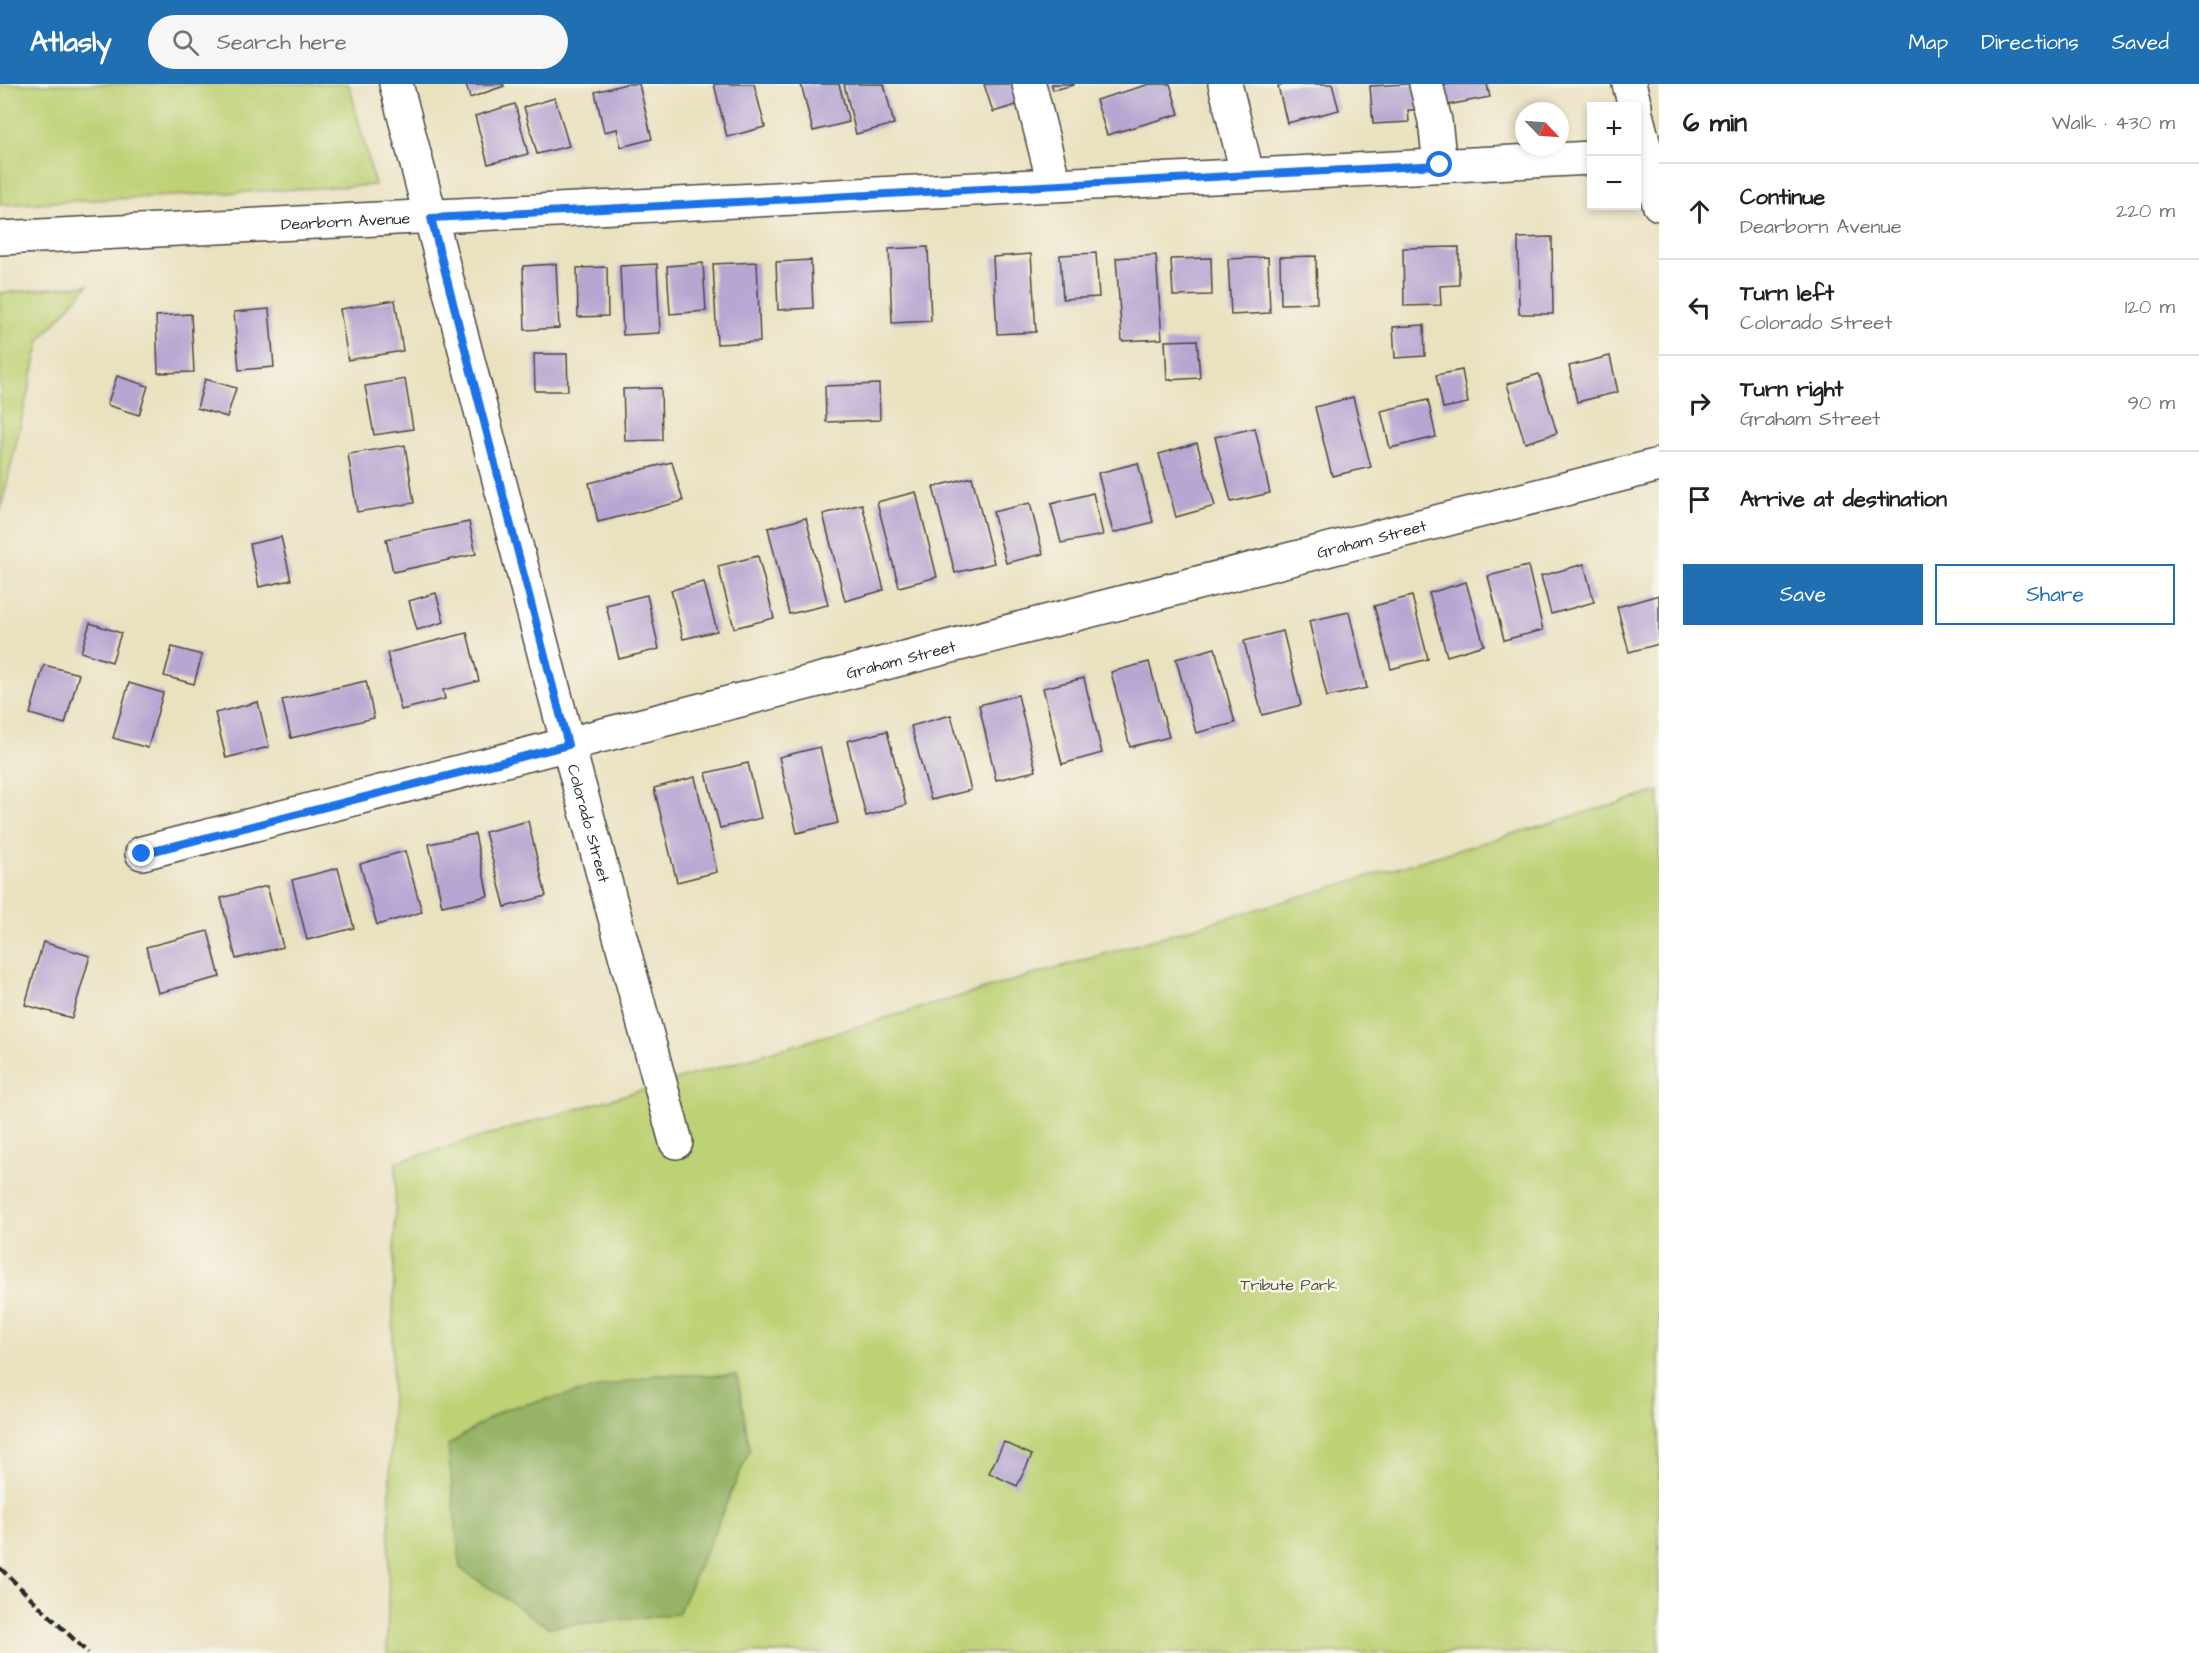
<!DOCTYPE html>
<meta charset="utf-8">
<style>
:root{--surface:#fff;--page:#f6f6f6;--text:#202124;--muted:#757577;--line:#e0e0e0;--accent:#1f6fb2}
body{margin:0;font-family:"Architects Daughter",sans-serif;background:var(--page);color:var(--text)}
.controls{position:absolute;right:18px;top:18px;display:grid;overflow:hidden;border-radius:0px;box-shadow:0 3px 9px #0003}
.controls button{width:54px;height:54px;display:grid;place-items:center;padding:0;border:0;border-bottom:2px solid var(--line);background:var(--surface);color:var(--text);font:30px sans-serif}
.compass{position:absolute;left:1515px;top:18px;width:54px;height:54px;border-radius:50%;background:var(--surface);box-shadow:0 3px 9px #0003;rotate:115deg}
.stop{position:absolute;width:18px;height:18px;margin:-14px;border:4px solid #1a73e8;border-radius:50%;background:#fff}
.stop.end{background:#1a73e8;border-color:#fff;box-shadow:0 2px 6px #0008}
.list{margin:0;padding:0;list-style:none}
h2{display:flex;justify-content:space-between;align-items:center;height:78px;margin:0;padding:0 24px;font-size:26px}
h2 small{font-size:20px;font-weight:400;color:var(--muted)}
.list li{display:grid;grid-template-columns:39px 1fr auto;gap:18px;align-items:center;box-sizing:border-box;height:96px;padding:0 24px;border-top:2px solid var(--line)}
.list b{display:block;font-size:22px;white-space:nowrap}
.list p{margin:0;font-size:20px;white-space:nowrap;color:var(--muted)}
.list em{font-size:20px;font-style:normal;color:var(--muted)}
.actions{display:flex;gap:12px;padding:18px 24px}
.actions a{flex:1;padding:14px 0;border:2px solid var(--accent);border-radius:0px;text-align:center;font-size:21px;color:var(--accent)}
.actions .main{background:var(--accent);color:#fff}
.icon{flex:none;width:33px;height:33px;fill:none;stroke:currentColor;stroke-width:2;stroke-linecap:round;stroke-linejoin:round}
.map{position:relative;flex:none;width:1659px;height:1569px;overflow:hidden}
header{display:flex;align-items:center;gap:36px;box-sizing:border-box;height:84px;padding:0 30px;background:var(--accent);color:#fff}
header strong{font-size:28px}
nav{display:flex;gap:33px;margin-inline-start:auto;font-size:21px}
.search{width:420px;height:54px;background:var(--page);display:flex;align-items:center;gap:15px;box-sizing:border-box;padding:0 21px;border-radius:33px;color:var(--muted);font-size:22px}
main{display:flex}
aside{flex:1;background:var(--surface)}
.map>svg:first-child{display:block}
</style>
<header>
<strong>Atlasly</strong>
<div class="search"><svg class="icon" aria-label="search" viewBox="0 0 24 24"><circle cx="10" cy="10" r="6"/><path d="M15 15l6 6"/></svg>Search here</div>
<nav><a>Map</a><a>Directions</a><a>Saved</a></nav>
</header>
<main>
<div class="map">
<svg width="1659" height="1569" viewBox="0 0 1659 1569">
<rect width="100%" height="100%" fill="#f7f3e8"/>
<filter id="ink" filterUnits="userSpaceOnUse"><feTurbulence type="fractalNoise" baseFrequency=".0167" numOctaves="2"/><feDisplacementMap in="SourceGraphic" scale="12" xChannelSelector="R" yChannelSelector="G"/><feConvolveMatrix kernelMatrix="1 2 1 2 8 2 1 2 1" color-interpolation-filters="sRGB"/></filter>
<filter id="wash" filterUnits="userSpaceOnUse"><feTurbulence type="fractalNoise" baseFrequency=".008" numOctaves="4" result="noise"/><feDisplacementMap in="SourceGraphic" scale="24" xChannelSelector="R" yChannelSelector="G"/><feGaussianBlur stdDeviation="1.35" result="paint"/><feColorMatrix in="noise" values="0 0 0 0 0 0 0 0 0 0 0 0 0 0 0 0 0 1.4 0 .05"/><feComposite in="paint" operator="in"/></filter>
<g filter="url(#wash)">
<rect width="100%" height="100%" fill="#eae1bf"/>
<!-- green -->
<g fill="#bdd175" stroke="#747e50" stroke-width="1.5">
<polygon points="0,0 349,0 375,101 0,121"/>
<polygon points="88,201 40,256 0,429 0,209"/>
<polygon points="1659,707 1659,1569 387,1569 396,1078"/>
</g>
<!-- forest -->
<polygon fill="#96b366" stroke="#606f48" stroke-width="1.5" points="657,1291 737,1291 750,1366 678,1530 548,1543 460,1484 448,1361 504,1325"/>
<g id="blocks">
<!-- building -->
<g fill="#b6a6d1">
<polygon points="466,0 503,0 504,2 470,14"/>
<polygon points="626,0 639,0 652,55 621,63 617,45 604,48 595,8"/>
<polygon points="714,0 754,0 765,43 727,53"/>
<polygon points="801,0 839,0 849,38 813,47"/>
<polygon points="844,0 884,0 894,40 856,50"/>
<polygon points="984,0 1021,0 1026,18 993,28"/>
<polygon points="1052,0 1074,0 1074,1 1053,6"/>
<polygon points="1150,0 1170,0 1179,30 1107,51 1096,16"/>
<polygon points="1288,0 1332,0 1339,26 1287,39 1278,2"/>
<polygon points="1407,0 1418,0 1420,26 1408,26 1409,38 1373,40 1370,2"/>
<polygon points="1438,0 1487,0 1490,13 1442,22"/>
<polygon points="555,14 569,62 537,70 524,23"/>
<polygon points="515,20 528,70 488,80 475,32"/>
<polygon points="1552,153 1553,230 1519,230 1518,154"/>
<polygon points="928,163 931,237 892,239 889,165"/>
<polygon points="1459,163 1459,201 1440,202 1441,221 1404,222 1403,164"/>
<polygon points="1096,169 1099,213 1063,215 1060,171"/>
<polygon points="1031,170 1036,248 997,250 993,173"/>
<polygon points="1156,171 1162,255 1122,257 1116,174"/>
<polygon points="1316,172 1317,219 1281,220 1280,173"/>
<polygon points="1268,173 1270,229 1231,231 1228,175"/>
<polygon points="1211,174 1212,211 1173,212 1171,175"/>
<polygon points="811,176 813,224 778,226 776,178"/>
<polygon points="757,178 760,258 717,260 713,180"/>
<polygon points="703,179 706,227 670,230 667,182"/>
<polygon points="556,180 559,244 525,246 523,182"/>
<polygon points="657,180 660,249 623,251 620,182"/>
<polygon points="607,183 608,232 578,233 577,184"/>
<polygon points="395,216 403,267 348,276 340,225"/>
<polygon points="269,225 274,283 239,286 234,228"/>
<polygon points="191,230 194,288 158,289 156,232"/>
<polygon points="1424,241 1425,272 1395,274 1393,243"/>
<polygon points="1197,256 1200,294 1167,296 1165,257"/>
<polygon points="534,270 567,270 568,307 535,307"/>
<polygon points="1610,272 1618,308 1577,318 1569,282"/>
<polygon points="1462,286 1468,319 1443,324 1436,291"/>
<polygon points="1539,290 1557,349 1525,359 1507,300"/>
<polygon points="117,292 148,302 139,331 107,321"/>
<polygon points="205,295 236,304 227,333 197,324"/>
<polygon points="405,295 413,345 374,351 365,302"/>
<polygon points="879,300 880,336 826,338 825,302"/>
<polygon points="661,304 662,356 625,357 623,305"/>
<polygon points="1353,313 1371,383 1332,392 1315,323"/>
<polygon points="1428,316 1436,353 1390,364 1381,327"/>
<polygon points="1255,344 1270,409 1231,418 1215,353"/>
<polygon points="1197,359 1215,422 1176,433 1159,370"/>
<polygon points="405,361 414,419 357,428 348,370"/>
<polygon points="672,378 683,417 598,438 589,399"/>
<polygon points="1138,379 1153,438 1113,449 1098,389"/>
<polygon points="972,393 994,479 955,489 933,403"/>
<polygon points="916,408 937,493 899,503 877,418"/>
<polygon points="1093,409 1103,451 1061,459 1051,420"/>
<polygon points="1030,419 1043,470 1006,479 993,428"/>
<polygon points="862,420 884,506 845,517 823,430"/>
<polygon points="806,434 828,521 789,530 768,444"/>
<polygon points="469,438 476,470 393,488 386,455"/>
<polygon points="281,453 291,496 259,503 250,460"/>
<polygon points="758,472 774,534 734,544 718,482"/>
<polygon points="1584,480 1594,518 1551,530 1541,492"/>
<polygon points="1528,482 1543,546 1504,556 1488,492"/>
<polygon points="704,498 717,547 683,555 671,506"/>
<polygon points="1466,498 1484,561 1447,572 1429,509"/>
<polygon points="436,509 444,538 417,546 409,517"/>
<polygon points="647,511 659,565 619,575 606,521"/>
<polygon points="1659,511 1659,560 1629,568 1617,523"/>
<polygon points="1412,512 1428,575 1391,585 1374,522"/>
<polygon points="1349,528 1367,604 1327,613 1309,537"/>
<polygon points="90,539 121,549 112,578 81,568"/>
<polygon points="1283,547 1301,621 1262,631 1244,557"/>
<polygon points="467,549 479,597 443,606 445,615 401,626 387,569"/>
<polygon points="172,563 202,571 194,600 164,592"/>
<polygon points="1215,564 1235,639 1196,649 1176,575"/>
<polygon points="1149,578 1169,653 1130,663 1111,588"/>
<polygon points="44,581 79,590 65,640 30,630"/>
<polygon points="1084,594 1102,669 1062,680 1043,604"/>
<polygon points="366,597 374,634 291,654 282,616"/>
<polygon points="129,599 163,609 148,664 113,654"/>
<polygon points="1018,611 1036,687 996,696 979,621"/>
<polygon points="258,618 269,663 226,674 215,629"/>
<polygon points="951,631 971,706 931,716 911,642"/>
<polygon points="887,647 906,721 866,732 847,657"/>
<polygon points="820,663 838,739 797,749 779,673"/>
<polygon points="748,679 761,734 720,744 706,689"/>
<polygon points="695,693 717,788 677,798 654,704"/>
<polygon points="528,737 546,812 505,823 485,748"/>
<polygon points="475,750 488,812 442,822 429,760"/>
<polygon points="405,767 422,828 377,841 360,780"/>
<polygon points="338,784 354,844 307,856 292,796"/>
<polygon points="267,802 283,863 236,875 221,814"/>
<polygon points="208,847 220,893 158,909 146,863"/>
<polygon points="43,858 90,872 72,934 25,921"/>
<polygon points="1004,1358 1032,1371 1017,1402 989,1389"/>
</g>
</g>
</g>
<g filter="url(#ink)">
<use href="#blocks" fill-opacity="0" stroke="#484641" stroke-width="1.5"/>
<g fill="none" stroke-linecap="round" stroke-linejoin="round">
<defs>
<g id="minor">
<path id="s1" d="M 396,0 L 568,661 L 676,1058"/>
<polyline points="1029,0 1054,100"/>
<polyline points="1225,0 1247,89"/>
<polyline points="1426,0 1435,37 1440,81"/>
<polyline points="1629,0 1635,22"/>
<polyline points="1636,30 1659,120"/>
<path id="s2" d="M 0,154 L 1592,74"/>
<path id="s3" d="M 142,769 L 1659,381"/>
</g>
</defs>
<!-- minor casing -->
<use href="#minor" stroke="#484641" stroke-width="36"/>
<!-- minor -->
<use href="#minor" stroke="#fff" stroke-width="33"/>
<!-- rail -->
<polyline stroke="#2b2b2b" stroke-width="4.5" stroke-dasharray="9 4.5" stroke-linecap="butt" points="0,1484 88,1569"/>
</g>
</g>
<g fill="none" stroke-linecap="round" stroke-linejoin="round" filter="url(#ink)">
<!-- route -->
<polyline stroke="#1a73e8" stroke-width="8" points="142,770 568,661 431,134 1440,81"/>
</g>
<g text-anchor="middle" stroke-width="5" stroke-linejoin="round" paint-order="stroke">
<!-- street labels -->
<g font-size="16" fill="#2b2b2b" stroke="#f7f3e8">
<text dy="6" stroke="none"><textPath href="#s2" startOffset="346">Dearborn Avenue</textPath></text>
<text dy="6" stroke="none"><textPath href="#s3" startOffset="1269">Graham Street</textPath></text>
<text dy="6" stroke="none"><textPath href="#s3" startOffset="783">Graham Street</textPath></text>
<text dy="6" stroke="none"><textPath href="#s1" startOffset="764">Colorado Street</textPath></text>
</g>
<!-- park labels -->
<g font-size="16" fill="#50543e" stroke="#f7f3e8">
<text x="1289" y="1206">Tribute Park</text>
</g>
</g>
</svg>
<div class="controls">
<button>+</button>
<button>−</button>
</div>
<svg class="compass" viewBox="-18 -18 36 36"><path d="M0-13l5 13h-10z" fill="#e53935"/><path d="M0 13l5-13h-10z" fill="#757577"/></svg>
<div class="stop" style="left:1440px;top:81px"></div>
<div class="stop end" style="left:142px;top:770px"></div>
</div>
<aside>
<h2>6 min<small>Walk · 430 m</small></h2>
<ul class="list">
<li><svg class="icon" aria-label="ahead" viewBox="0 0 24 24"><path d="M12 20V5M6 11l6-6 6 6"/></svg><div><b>Continue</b><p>Dearborn Avenue</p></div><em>220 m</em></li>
<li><svg class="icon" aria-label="left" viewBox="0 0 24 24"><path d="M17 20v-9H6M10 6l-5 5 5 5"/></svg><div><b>Turn left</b><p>Colorado Street</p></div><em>120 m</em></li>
<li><svg class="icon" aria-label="right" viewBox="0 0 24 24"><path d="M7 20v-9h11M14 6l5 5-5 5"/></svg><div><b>Turn right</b><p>Graham Street</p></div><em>90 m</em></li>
<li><svg class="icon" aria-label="arrive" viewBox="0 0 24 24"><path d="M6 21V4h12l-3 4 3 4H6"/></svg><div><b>Arrive at destination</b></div></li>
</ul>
<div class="actions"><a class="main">Save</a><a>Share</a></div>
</aside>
</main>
